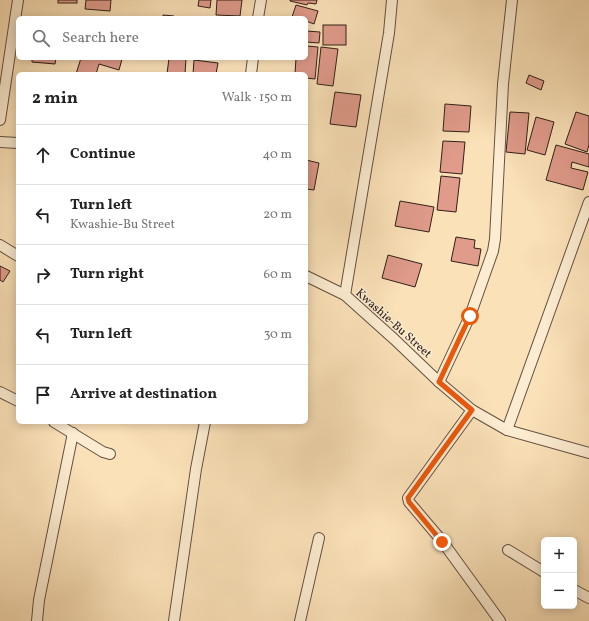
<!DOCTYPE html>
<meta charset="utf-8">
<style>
:root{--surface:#fff;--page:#f6f6f6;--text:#222;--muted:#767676;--line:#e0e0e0}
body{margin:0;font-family:Vollkorn,serif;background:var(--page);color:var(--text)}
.controls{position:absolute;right:12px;bottom:12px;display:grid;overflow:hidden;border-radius:6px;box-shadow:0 2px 10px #0003}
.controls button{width:36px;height:36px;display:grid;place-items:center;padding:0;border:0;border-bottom:1px solid var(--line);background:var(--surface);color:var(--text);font:20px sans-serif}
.stop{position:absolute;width:12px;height:12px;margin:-9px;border:3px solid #ea580c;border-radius:50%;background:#fff}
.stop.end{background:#ea580c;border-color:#fff;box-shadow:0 1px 4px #0008}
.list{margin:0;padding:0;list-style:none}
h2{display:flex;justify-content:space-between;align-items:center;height:52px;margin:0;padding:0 16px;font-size:17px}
h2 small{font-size:13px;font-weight:400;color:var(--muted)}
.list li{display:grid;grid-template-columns:26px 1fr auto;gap:12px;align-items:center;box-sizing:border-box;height:60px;padding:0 16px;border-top:1px solid var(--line)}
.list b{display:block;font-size:15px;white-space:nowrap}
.list p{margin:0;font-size:13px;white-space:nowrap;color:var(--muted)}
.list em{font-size:13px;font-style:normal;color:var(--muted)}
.icon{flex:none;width:22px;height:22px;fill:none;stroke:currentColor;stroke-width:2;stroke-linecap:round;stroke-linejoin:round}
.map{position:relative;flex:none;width:589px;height:621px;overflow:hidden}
.search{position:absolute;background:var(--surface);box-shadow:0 2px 10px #0003;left:16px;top:16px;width:292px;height:44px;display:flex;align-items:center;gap:10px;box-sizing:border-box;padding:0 14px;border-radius:6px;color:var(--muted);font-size:15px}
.panel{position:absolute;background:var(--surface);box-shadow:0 2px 10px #0003;left:16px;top:72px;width:292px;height:352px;border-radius:6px}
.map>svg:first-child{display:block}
</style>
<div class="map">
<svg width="589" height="621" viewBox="0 0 589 621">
<rect width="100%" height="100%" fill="#fbe1b8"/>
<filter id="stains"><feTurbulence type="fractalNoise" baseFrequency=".005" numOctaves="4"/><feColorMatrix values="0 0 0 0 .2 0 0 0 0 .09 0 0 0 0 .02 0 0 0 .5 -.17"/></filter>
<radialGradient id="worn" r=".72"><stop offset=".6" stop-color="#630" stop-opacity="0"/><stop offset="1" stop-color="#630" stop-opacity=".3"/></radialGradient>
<!-- building -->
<g fill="#e09b8b" stroke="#302019">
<rect x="58" y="0" width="19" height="3"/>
<polygon points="86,0 111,0 110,11 85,9"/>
<polygon points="199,0 211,0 210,8 198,6"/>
<polygon points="217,0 242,0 240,16 216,15"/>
<polygon points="290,0 317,0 316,4 308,3 307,5 290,1"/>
<polygon points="296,5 318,11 314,24 306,21 306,18 292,17"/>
<polygon points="163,15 174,16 174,18 163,18"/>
<rect x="323" y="25" width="23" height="20"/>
<polygon points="306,31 320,32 319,43 306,42"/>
<polygon points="306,46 318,47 315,79 306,78 306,74 295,74 296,58 306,58"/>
<polygon points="321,47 338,49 333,86 317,84"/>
<polygon points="32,58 56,58 55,64 32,62"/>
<polygon points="81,58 119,58 122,59 119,70 99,64 96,74 76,74"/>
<polygon points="169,58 186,58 185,74 167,74"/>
<polygon points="194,60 218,63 216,74 193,74"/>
<polygon points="529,75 544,81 541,90 526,83"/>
<polygon points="335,92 361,95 356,127 330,124"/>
<polygon points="445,104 471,106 469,132 443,131"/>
<polygon points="510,112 529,113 525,154 506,152"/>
<polygon points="576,112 589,116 589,145 587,152 565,144"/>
<polygon points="536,117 554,122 545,155 527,150"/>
<polygon points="443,141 465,142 462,174 440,172"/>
<polygon points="556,145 589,154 589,167 572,162 571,168 588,172 583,190 546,180"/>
<polygon points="306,160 319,163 314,190 306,189"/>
<polygon points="441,176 460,178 456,212 437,210"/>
<polygon points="400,201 434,207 429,232 395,226"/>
<polygon points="456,237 475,240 474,248 481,249 478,266 451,261"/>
<polygon points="388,255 422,264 415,287 382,278"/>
<polygon points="0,266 10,271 3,282 0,280"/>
</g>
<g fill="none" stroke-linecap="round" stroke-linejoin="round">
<defs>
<g id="street">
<polyline points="258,18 261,0"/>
<polyline points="251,74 253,58"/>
<polyline points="0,120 18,0"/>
<polyline points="0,142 18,143"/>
<polyline points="0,245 18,256"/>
<polyline points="306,276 345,295 394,339 439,382 472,410 507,430 589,453"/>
<polyline points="345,295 389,33 392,0"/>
<polyline points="439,382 470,316 493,251 495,239 503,84 512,0"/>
<polyline points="0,392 18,401"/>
<polyline points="472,410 408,498 409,502 442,541 500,621"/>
<polyline points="54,422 103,452 110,454"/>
<polyline points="507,430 589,202"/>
<polyline points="508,550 544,572"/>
<polyline points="574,590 589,598"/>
<polyline points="37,621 39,600 73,433"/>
<polyline points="174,621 196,469 205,422"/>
<polyline points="300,621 319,538"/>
</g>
</defs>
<!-- street casing -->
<use href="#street" stroke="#635041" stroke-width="12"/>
<!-- street -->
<use href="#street" stroke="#fcecd1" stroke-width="10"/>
</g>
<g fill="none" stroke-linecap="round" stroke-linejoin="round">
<!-- route -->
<polyline stroke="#ea580c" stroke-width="5" points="442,542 409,502 408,498 472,410 439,382 470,316"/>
</g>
<g text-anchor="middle" stroke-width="3" stroke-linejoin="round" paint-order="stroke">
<!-- street labels -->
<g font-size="12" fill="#302019" stroke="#fcecd1">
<text transform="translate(394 323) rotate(42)" y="4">Kwashie-Bu Street</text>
</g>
</g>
<rect width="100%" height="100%" filter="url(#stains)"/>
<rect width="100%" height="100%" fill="url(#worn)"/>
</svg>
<div class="controls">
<button>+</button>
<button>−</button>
</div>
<div class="stop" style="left:470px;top:316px"></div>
<div class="stop end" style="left:442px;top:542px"></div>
<div class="search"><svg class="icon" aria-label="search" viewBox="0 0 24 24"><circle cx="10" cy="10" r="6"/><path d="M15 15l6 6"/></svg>Search here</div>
<section class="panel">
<h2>2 min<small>Walk · 150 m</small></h2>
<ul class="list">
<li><svg class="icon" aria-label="ahead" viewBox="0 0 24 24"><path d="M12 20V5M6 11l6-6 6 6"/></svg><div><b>Continue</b></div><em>40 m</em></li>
<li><svg class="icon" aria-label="left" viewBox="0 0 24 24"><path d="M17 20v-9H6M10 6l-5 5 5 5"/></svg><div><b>Turn left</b><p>Kwashie-Bu Street</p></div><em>20 m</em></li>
<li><svg class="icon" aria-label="right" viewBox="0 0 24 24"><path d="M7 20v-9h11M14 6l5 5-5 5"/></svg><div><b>Turn right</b></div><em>60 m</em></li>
<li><svg class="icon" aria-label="left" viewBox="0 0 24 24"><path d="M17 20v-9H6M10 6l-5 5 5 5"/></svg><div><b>Turn left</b></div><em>30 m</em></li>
<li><svg class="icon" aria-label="arrive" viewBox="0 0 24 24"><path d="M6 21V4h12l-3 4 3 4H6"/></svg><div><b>Arrive at destination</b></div></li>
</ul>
</section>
</div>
